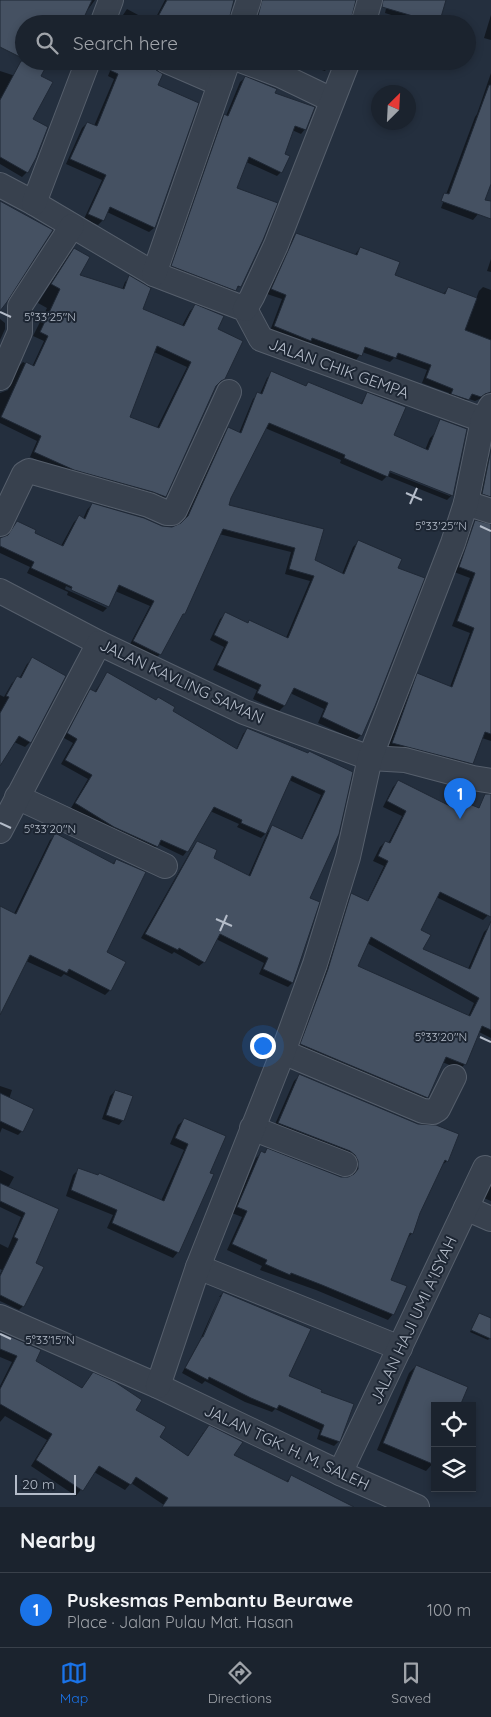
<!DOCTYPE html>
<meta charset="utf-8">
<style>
:root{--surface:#1b232e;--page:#242b36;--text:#f1f3f6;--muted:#a0a4aa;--line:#39404a;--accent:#1a73e8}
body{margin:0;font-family:Quicksand,sans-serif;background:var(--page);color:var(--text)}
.controls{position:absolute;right:15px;bottom:15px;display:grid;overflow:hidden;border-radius:0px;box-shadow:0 2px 8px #0003}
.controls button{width:45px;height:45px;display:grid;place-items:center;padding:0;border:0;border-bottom:1px solid var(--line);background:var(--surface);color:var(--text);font:25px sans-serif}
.compass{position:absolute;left:371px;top:85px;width:45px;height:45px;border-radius:50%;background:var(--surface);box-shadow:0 2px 8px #0003;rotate:24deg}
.scale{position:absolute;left:15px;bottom:12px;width:61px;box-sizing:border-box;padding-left:5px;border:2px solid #b4bcc9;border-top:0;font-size:14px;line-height:18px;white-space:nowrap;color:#b4bcc9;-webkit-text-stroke:4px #1d2633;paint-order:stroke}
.you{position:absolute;left:262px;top:1045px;width:18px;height:18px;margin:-12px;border:4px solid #fff;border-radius:50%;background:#1a73e8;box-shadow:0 0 0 8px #1a73e833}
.badge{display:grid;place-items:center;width:32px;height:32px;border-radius:50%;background:var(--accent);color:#fff;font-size:16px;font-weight:700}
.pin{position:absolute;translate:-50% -41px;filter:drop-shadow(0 1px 2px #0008)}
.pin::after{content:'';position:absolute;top:26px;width:18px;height:15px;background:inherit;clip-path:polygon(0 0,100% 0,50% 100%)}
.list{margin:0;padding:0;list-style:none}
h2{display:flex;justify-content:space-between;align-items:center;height:65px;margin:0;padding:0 20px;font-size:21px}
h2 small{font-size:16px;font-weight:400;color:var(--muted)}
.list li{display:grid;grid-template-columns:32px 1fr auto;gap:15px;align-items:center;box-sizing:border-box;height:75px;padding:0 20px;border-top:1px solid var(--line)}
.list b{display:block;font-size:19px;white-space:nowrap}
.list p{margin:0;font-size:16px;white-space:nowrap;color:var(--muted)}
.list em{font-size:16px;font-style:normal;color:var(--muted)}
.icon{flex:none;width:28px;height:28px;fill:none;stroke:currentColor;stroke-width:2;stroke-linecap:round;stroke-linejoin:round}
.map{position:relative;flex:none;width:491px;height:1507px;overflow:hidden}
.search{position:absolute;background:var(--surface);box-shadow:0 2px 8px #0003;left:15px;right:15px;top:15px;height:55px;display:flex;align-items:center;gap:12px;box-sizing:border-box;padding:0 18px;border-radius:28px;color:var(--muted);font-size:19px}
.sheet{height:140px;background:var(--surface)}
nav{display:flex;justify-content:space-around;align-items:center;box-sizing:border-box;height:70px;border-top:1px solid var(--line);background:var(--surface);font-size:14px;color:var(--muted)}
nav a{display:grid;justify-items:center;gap:2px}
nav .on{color:var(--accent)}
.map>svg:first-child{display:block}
</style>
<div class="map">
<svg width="491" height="1507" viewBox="0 0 491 1507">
<rect width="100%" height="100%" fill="#242f3e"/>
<!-- shadow -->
<g fill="#0007" fill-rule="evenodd">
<polygon points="0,0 95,0 86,12 24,24 0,30"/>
<polygon points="165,0 233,0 226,24 117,24 127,9 153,23"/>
<polygon points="257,0 351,0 349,24 253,24"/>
<polygon points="388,0 445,0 437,24 420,24 385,13"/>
<polygon points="491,15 491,40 484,38"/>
<polygon points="114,61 152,61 155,70 157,85 154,228 149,232 107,212 103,220 98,225 84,219 102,180 66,164 82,128 87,123 94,126 114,79 108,76"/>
<polygon points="265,61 287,61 281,68"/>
<polygon points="293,61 332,61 325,71"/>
<polygon points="0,71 49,87 32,119 27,172 22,177 0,164"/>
<polygon points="491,73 491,180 478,214 473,220 441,208 475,117 477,114"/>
<polygon points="245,78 274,93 305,129 301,134 292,130 283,154 281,172 277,176 246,162 235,189 240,286 230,294 168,270 220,120 224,115 226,116 240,82"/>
<polygon points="296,234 354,256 360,248 394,276 443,294 448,289 476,299 479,291 483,287 491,290 491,387 489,392 484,397 475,401 469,399 463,404 447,399 449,393 422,383 427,370 394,358 390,362 362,352 356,360 308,342 305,345 270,331 282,299 267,294 291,239"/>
<path d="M 74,249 L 78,275 L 122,290 L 125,282 L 130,277 L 141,310 L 182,326 L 190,311 L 195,306 L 216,330 L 224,378 L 215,386 L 165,497 L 160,502 L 69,474 L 30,457 L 37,441 L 0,423 L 0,393 L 8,390 L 18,367 L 23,362 L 32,367 L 44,341 L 33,336 L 47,308 L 38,303 L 69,254 ZM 154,352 L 187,367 L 157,428 L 128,418 Z"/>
<polygon points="491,259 491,272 487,271"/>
<polygon points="0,319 5,323 5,329 0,340"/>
<path d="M 272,373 L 304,387 L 308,383 L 360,405 L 367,394 L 392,436 L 425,450 L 430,438 L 435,433 L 452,495 L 447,500 L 387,476 L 382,481 L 340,463 L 341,460 L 265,428 L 227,506 L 322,530 L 314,561 L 342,574 L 353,547 L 358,542 L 397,568 L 361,735 L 356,740 L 318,723 L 324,709 L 290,693 L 284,706 L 279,711 L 253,699 L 257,690 L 213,670 L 224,647 L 210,640 L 220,619 L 225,614 L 247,624 L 249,621 L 286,638 L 310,581 L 285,574 L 291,552 L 219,534 L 183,614 L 178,619 L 160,654 L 155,659 L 129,646 L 150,606 L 115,591 L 108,607 L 108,605 L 66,586 L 65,589 L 107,608 L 103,612 L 67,595 L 68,592 L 27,573 L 30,567 L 0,553 L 0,539 L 6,537 L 17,522 L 34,534 L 61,546 L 74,522 L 79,517 L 83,519 L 87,510 L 92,504 L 161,527 L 172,528 L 183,522 L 224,433 L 229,428 L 239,433 L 253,399 L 258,394 L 260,394 L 267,378 ZM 385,467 L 450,494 L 450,496 L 384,470 Z"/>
<polygon points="490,456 491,456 491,505 477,499 485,461"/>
<polygon points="475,522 491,525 491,741 482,738 471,763 466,768 388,748 412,680 418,675 450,687 470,633 452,626 470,578 454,572 470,527"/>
<polygon points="33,659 30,742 25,747 14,742 0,765 0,695 4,697 12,683 18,678 19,679 27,664"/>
<polygon points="107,674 155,701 158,698 171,711 236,750 243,734 247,729 351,772 309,899 318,903 292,983 288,987 259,974 264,963 216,939 204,962 199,966 174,952 172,954 141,938 193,847 197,843 212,858 248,877 268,831 273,827 301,840 321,795 289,780 265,834 261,838 237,827 239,824 210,811 187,851 183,856 158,844 152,851 109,831 71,808 88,779 61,764 73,743 64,738 86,695 90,691 94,693"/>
<path d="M 398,782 L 454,809 L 460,801 L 478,808 L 482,804 L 491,808 L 491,909 L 488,915 L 483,920 L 436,897 L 419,931 L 422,949 L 468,969 L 484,932 L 489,927 L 491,928 L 491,1038 L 479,1032 L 465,1064 L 460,1069 L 442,1062 L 427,1097 L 422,1102 L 296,1050 L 346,900 L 352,895 L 367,902 L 384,866 L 373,861 L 380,847 L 385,842 L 388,844 L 402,816 L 383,807 L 393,787 ZM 367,943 L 474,1003 L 468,1017 L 356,967 Z"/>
<polygon points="56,835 112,864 117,860 105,953 110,990 105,995 64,974 61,977 26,961 0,1011 0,907 14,914 50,840"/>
<polygon points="300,1075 447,1161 441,1166 419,1213 412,1233 407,1239 390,1280 393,1314 388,1320 316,1290 260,1270 262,1266 227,1250 242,1217 232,1213 256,1158 261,1153 263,1153 267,1150 340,1178 347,1179 353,1175 353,1168 273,1129 294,1081"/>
<polygon points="0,1086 12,1090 9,1099 22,1131 18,1135 2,1128 0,1133"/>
<polygon points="115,1091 123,1120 119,1125 102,1119 110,1096"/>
<polygon points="184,1120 224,1137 178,1252 173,1258 107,1228 113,1215 66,1196 73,1175 79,1169 97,1176 99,1174 161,1201 184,1150 170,1144 178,1125"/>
<polygon points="0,1170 14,1177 8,1188 58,1210 34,1264 23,1306 19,1310 0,1301 0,1274 2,1270 0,1269 0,1244 8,1248 21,1217 0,1207"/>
<polygon points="491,1184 491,1201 484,1198"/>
<polygon points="223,1293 339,1441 334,1446 317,1439 320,1430 275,1409 272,1412 245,1402 205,1381 202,1384 182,1373 200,1340 219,1297 200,1343 202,1344 222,1297 219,1297"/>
<polygon points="478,1316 491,1319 491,1336 488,1340 470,1332"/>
<polygon points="0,1336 35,1362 81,1389 93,1374 134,1410 158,1438 187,1457 203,1433 209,1427 233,1456 286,1482 291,1477 351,1507 162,1507 164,1505 131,1483 125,1490 94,1472 76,1496 31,1466 47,1440 5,1416 0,1422 0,1386 12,1362 0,1357"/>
<polygon points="416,1366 435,1406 435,1461 426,1471 377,1450 409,1373"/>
</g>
<!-- building -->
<g fill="#455162" stroke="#1f2835" fill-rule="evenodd">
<polygon points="0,0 92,0 81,24 24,24 24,59 0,47"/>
<polygon points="167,0 234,0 228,24 154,24"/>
<polygon points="262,0 356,0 350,24 256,24"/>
<polygon points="383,0 446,0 439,24 421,24 423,19 382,7"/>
<polygon points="21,61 49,61 41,76 53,82 33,119 48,127 36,158 28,173 0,157 0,100"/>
<polygon points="101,61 153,63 156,70 163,74 158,85 199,103 155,228 110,207 104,221 88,214 106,175 70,159 87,122 97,126 118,74 101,66"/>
<polygon points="245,76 277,89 275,93 315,107 306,130 295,126 285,154 290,156 282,173 249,157 237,188 278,203 263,240 241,287 238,286 236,291 171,266 224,114 228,116"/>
<polygon points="489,85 491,85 491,184 485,200 491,201 491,219 441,201 444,193 449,194"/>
<polygon points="0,201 53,230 7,302 0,311"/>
<polygon points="296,233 357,255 360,247 400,262 395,275 445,294 448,287 477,298 465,330 491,340 491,392 485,394 481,397 472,394 469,400 451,394 453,389 426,378 431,365 398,353 396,358 365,347 362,356 312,338 311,341 274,326 286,295 271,289"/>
<path d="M 74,248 L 90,257 L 80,275 L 124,289 L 129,275 L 151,288 L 143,309 L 184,326 L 195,304 L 224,316 L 218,329 L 243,341 L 225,379 L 221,381 L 216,386 L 166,497 L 153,492 L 74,470 L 34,452 L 41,436 L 1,417 L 26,362 L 34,366 L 48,336 L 40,332 L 60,289 L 51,284 ZM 157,346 L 191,362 L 159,428 L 130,417 Z"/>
<polygon points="271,371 306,386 308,382 362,404 367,392 406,407 394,435 428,450 440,419 467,429 453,496 390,471 388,477 344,458 345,455 269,423 231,498 229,505 324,529 315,560 344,574 358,540 402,559 398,568 425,578 375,706 362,736 322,717 328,703 294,688 285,706 257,693 261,685 217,665 228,642 214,635 225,612 248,623 249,620 288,638 314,576 289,569 295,548 223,529 185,614 183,614 161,655 133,641 154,601 119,585 109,607 71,590 72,587 31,568 34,562 0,546 0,538 8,535 17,521 36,530 35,533 63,546 79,515 85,519 92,503 144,518 162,526 172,527 181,523 188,516 228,427 241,433 257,392 262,394"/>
<polygon points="491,449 491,497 482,494"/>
<polygon points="475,520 491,524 491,734 485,732 473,764 392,743 417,673 452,687 474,628 457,621 475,573 459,567"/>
<polygon points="32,657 66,676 31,743 19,736 0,766 0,713 9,697 6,696 17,676 21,678"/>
<polygon points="107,672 156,700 158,697 175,707 173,711 237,749 247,728 308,753 309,751 353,772 339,834 310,898 320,902 293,983 263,969 268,958 220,934 205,963 179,948 178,950 145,934 197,841 217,850 214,858 250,876 272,825 302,839 325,791 292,776 266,834 241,823 242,820 214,807 188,852 161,840 158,847 114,827 75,803 92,775 65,760 77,739 67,733 90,689 96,692"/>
<path d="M 398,780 L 456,809 L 460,800 L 479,808 L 485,794 L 491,794 L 491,917 L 440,892 L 421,930 L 431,935 L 423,949 L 470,969 L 491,921 L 491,1030 L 482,1026 L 466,1065 L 446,1057 L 428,1098 L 300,1044 L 328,969 L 351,893 L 368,901 L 388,861 L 378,856 L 385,841 L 390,843 L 406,811 L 387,801 ZM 371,937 L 479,998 L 470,1016 L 358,966 Z"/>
<polygon points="55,833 114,864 116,859 146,872 107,952 126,962 111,991 69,969 67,973 30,955 0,1015 0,906 16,914"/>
<polygon points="299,1074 418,1124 436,1125 459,1134 448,1162 445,1160 420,1213 413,1234 410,1233 391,1280 407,1286 394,1315 322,1285 291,1273 290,1275 265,1264 267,1260 232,1244 247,1211 237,1207 261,1151 265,1153 267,1148 341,1177 348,1177 354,1174 358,1169 358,1161 355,1155 350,1151 278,1123"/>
<polygon points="115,1090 133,1096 124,1121 106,1115"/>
<polygon points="0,1093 34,1109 23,1132 0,1121"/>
<polygon points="184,1118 226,1136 210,1173 214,1174 179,1253 112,1223 117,1210 71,1190 78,1168 98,1175 99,1173 164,1201 188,1144 175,1138"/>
<polygon points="0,1183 59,1209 36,1263 44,1267 24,1307 0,1295 0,1276 18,1239 14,1237 25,1213 0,1201"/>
<polygon points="223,1292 311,1329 289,1376 322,1390 321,1392 354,1404 340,1442 320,1435 324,1425 279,1405 277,1409 251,1398 209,1377 208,1380 185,1368 202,1337 203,1337"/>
<polygon points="479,1313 491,1318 491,1339 471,1330"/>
<polygon points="0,1332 41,1350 36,1361 82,1388 93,1372 115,1382 142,1400 136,1410 166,1427 160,1437 188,1456 209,1425 243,1442 234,1455 288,1482 291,1475 354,1507 162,1507 168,1498 136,1477 131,1485 99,1466 83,1491 36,1460 52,1434 0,1404 0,1389 17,1356 0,1349"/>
<polygon points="416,1365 468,1387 460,1406 435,1406 435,1465 383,1443"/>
</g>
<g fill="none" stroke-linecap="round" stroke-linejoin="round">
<defs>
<g id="minor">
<polyline points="102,24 111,0"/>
<polyline points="241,24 249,0"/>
<polyline points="363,24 370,0"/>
<polyline points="167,61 220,84"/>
<polyline points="243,61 280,75 332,100"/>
<polyline points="0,185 34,203 154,274 245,309 261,339 483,420"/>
<polyline points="34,203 88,61"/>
<polyline points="154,274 228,61"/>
<polyline points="245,309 252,297 276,245 348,61"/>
<polyline points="0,378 20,332 20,306 72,226"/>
<polyline points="466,503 491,511"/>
<polyline points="0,524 24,474 29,471 149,505 167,513 172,513 175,510 229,392"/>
<polyline points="0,591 99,643 244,712 370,758 405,760 473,778 491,781"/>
<polyline points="17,797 165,866"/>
<polyline points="0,831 99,643"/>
<polyline points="283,1052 423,1111 433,1112 438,1109 454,1077"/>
<polyline points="252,1128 345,1164"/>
<polyline points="466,1208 491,1219"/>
<polyline points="198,1267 400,1348"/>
<polyline points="0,1317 158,1386 340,1473 417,1507"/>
<polyline points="158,1386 198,1267 283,1052 315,964 348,857 370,758 453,543 466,503 483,420 491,406"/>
<polyline points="340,1473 485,1168"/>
</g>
</defs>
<!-- minor casing -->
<use href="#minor" stroke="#565f6c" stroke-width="26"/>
<!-- minor -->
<use href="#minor" stroke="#38414e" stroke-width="24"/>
</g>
<!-- ticks -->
<path fill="none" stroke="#b4bcc9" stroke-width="2" d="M 0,312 L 11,317M 406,493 L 422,500M 410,504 L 417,488M 480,526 L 491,531M 0,823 L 11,828M 216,919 L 232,926M 220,931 L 227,915M 480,1037 L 491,1042M 0,1334 L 11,1339"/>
<g text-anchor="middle" stroke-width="4" stroke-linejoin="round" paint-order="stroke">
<!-- street labels -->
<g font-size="16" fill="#b4bcc9" stroke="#1d2633">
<text transform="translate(339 368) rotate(20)" y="6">JALAN CHIK GEMPA</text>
<text transform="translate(182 681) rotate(25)" y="6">JALAN KAVLING SAMAN</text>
<text transform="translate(413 1320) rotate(-65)" y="6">JALAN HAJI UMI A'ISYAH</text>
<text transform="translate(287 1447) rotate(25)" y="6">JALAN TGK. H. M. SALEH</text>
</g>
</g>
<g font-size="12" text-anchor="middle" fill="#b4bcc9" stroke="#1d2633" stroke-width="4" stroke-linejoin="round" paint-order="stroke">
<text x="50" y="321">5°33'25"N</text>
<text x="441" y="530">5°33'25"N</text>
<text x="50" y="833">5°33'20"N</text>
<text x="441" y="1041">5°33'20"N</text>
<text x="50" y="1344">5°33'15"N</text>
</g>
</svg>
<div class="controls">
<button><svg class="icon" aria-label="locate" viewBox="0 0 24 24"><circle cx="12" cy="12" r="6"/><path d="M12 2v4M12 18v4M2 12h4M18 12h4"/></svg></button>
<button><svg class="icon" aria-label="layers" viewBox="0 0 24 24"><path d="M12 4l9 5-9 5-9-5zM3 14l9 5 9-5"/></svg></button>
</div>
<svg class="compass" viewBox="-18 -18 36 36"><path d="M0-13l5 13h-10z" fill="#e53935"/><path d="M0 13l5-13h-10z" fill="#a0a4aa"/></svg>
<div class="scale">20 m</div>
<div class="you"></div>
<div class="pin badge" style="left:460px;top:819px">1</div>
<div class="search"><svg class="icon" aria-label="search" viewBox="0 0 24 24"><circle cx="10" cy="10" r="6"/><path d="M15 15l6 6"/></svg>Search here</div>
</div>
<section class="sheet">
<h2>Nearby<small></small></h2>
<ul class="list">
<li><span class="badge">1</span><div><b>Puskesmas Pembantu Beurawe</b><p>Place · Jalan Pulau Mat. Hasan</p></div><em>100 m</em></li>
</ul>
</section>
<nav>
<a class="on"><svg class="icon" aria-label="map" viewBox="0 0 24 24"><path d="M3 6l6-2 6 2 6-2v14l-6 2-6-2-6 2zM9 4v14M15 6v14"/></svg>Map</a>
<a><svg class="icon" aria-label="directions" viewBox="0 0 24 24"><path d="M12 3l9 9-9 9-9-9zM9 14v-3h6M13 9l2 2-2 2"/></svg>Directions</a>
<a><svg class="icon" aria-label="saved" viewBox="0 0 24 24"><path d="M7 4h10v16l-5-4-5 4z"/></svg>Saved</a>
</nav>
